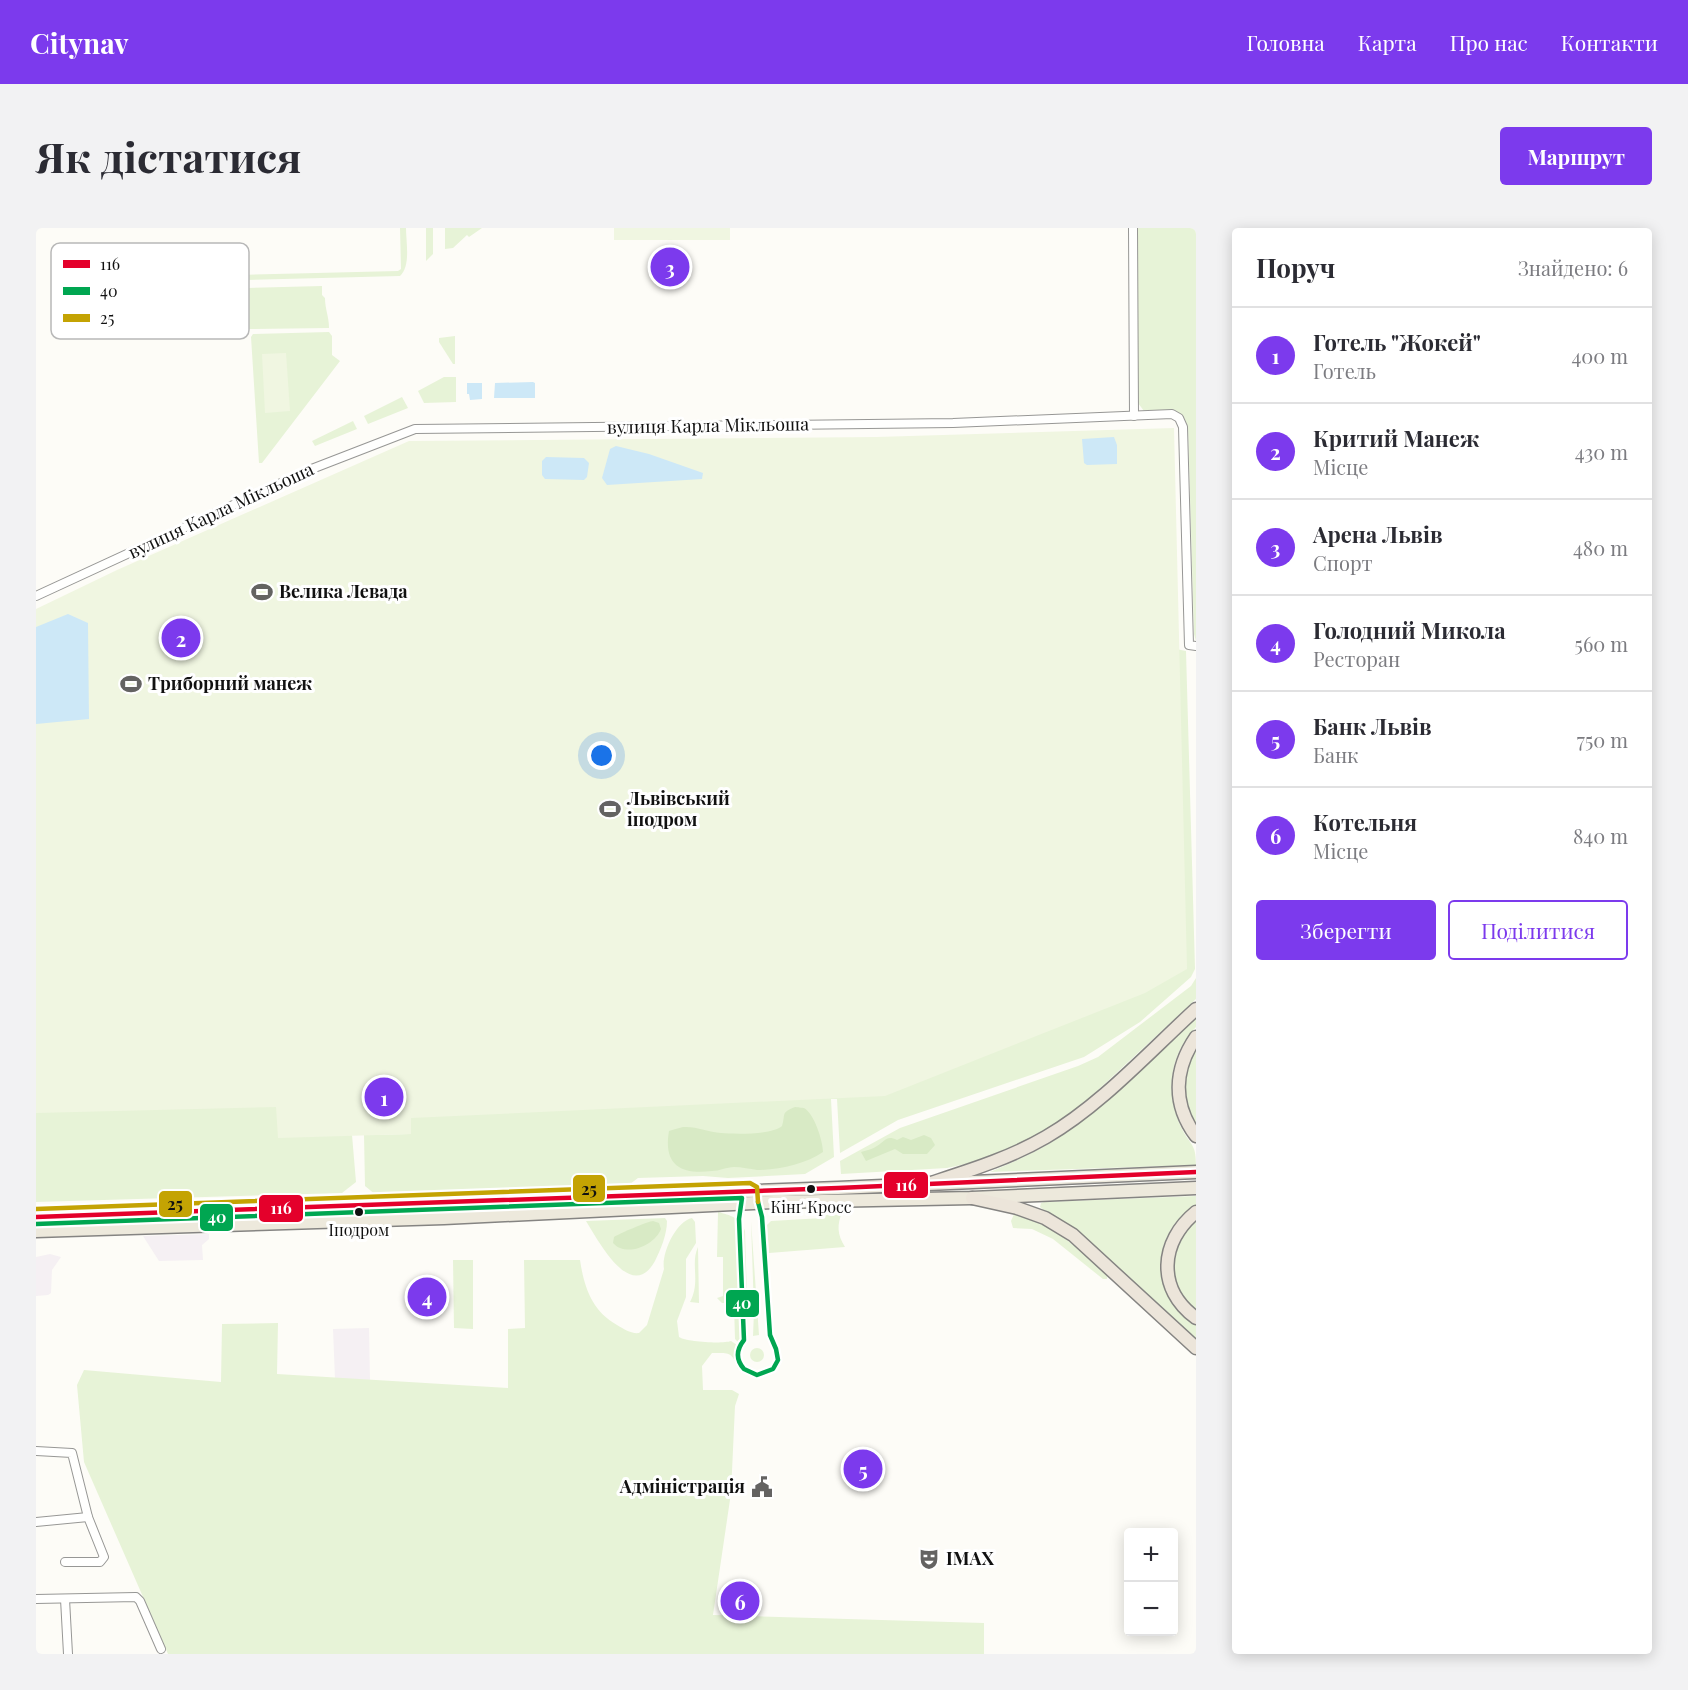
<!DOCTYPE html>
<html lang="uk">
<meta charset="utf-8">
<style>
:root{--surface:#fff;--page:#f2f2f3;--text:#2b2b33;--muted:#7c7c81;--line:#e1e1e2;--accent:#7c3aed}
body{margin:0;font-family:"Playfair Display",serif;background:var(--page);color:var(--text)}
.controls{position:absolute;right:18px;bottom:18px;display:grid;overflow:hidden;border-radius:6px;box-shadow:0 3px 15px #0003}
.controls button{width:54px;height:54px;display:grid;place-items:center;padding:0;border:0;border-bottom:2px solid var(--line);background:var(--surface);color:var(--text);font:30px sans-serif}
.you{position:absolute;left:566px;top:528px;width:21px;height:21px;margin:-15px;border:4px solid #fff;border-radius:50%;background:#1a73e8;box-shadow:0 0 0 9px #1a73e833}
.badge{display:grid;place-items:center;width:39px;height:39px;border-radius:50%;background:var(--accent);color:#fff;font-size:20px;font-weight:700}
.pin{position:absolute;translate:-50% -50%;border:3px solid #fff;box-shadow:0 2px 6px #0006}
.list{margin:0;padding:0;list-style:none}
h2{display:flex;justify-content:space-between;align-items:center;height:78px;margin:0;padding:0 24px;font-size:26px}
h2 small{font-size:20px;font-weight:400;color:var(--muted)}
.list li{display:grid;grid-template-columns:39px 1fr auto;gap:18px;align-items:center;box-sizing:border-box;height:96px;padding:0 24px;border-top:2px solid var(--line)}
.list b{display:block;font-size:22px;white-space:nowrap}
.list p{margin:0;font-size:20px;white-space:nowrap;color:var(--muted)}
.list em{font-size:20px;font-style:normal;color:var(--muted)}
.actions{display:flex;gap:12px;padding:18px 24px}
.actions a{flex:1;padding:14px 0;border:2px solid var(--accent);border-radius:6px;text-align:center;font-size:21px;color:var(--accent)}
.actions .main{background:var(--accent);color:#fff}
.map{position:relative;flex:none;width:1160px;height:1426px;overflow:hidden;border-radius:6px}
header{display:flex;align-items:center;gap:36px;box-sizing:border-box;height:84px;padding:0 30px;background:var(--accent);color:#fff}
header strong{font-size:28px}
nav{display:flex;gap:33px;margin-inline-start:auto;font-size:21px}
.intro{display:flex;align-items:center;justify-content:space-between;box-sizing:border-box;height:144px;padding:0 36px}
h1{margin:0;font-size:42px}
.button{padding:15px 27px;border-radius:6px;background:var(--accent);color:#fff;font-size:21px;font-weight:700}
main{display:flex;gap:36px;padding:0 36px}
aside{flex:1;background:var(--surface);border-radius:6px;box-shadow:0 3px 15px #0003}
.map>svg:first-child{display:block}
</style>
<header>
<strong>Citynav</strong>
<nav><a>Головна</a><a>Карта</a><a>Про нас</a><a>Контакти</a></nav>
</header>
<div class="intro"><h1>Як дістатися</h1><a class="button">Маршрут</a></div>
<main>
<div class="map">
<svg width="1160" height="1426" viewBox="0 0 1160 1426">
<rect width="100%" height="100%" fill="#fdfcf7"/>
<!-- industrial -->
<g fill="#f5f0f3">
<polygon points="173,1006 173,1011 166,1017 167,1032 123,1033 107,1008"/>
<polygon points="14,1026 25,1029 16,1042 15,1065 12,1067 0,1068 0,1029"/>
<polygon points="333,1100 334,1153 299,1151 297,1101"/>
</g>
<!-- green -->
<g fill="#e7f3d7">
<path d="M 364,0 L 370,0 C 370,14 375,38 364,48 L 210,52 L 204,52 L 202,47 L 362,43 L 365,41 Z"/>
<polygon points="390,0 397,0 397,26 390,33"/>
<polygon points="409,0 446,0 433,9 431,7 417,20 409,21"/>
<path d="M 1101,0 L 1160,0 L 1160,413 L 1158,406 L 1152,199 C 1146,178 1126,183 1108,183 L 1102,175 Z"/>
<path d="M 286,58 L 286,67 L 289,70 C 289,81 293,89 293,100 L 213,101 L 211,60 Z"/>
<polygon points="293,104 296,108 296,127 304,133 226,235 223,235 215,109 217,106"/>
<polygon points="419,108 419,136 417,136 403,114 403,110"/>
<polygon points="408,149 420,149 420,174 388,175 382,163"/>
<polygon points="366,169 372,180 332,196 328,188"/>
<polygon points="317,193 321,201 279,218 276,213"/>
<polygon points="1135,420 1150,423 1159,741 1155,749 1104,794 1048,829 862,892 804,925 801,871 795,871 798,929 769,946 692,950 667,948 602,950 590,959 340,967 329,958 328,907 375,906 374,890"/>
<polygon points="1160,750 1160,771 1047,876 1011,904 957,930 911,940 805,946 804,933 864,900 1042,838 1062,829 1155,758"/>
<path d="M 1160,787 L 1160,799 C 1133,827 1129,864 1145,899 C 1154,918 1160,914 1160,937 L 954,944 C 982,932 1010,920 1035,901 C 1080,868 1119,826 1160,787 Z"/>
<path d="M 1160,817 L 1160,899 C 1144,869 1146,847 1160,817 Z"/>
<polygon points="0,841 305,868 242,891 242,909 316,907 320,954 306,965 0,974"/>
<polygon points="894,959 895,964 738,970 736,967"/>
<path d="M 1160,968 L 1160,977 C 1150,984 1140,992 1134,1003 C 1114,1036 1129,1078 1160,1096 L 1160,1113 L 1039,1005 L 1004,979 L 1005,975 L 1008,974 Z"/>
<polygon points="697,970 694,972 348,987 339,984 342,981"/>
<polygon points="316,983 319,986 316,989 0,999 0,994"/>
<path d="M 682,984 C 694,987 705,990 709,1003 L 712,1102 L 710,1111 L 705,1117 L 699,1111 L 698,1077 L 695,1075 L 686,1075 L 681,1070 L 687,1068 L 687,1029 L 681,1029 Z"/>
<path d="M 806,984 C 801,997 801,1006 809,1019 L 733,1025 L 731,997 L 735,993 L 787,990 L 789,987 Z"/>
<polygon points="979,984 1009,995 1072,1044 1071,1051 1067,1051 1017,1011 996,1001 977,1000 975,993"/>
<path d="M 629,990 L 631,993 C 631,1006 625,1021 619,1033 C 595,1076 562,1012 550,993 Z"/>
<path d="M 656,990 L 659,994 L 660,1015 L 650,1031 L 650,1069 L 641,1093 L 643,1109 C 650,1114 687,1116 695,1113 L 704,1119 L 702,1130 L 706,1139 L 702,1141 C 696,1123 693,1125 676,1125 L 666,1138 L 667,1162 L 696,1162 L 703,1166 L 699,1178 L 695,1265 L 677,1387 L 948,1395 L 948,1426 L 132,1426 L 48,1234 L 41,1157 L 48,1142 L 185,1154 L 186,1096 L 242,1095 L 241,1146 L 472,1160 L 472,1101 L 489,1100 L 488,1032 L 544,1032 C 548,1059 556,1083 581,1097 C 588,1101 595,1106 603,1105 L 611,1097 L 628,1041 C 625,1026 640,993 656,990 Z"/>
<path d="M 1160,990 L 1160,1084 C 1136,1066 1131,1034 1144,1008 C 1148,1002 1155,996 1160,990 Z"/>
<polygon points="715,993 723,1107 717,1108 718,1083"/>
<path d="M 662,1019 L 663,1075 L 654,1074 C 665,1054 654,1036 662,1019 Z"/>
<polygon points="417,1032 437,1032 437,1101 418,1100"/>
<circle cx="721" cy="1127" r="7"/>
</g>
<!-- forest -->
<g fill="#d8eac5">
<path d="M 759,879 C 760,879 767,880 768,880 C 778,885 787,913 787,924 C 769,936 744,942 721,942 C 714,941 706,939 698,939 C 691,939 683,943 676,943 C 645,947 627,937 633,903 C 637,902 642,900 647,899 C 660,898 672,904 685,905 C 699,906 736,907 746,898 C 750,886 744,885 759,879 Z"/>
<path d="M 888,907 L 895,910 L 899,917 L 891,926 L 867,926 L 859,921 L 830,933 L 825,924 C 831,922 837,921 841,918 C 850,913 850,907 861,912 L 867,909 L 875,912 Z"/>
<path d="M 617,993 L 623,995 L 625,1001 C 619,1017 590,1030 577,1015 L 578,1009 C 582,1006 613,993 617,993 Z"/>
</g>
<!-- pitch -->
<g fill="#f0f6e1">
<rect x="578" y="0" width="116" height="12"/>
<polygon points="250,125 254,183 229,185 226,126"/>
<polygon points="1138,200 1151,741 1109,765 849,868 375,890 375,906 242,910 240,879 0,885 0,381 81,342 373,213 840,209"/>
</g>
<!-- water -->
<g fill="#cde8f7">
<polygon points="497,154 499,155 499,170 458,170 459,155"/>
<polygon points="431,155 446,155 446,171 434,172 433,166 431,166"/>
<polygon points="1078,209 1081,217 1081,236 1051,237 1048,235 1046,211"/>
<polygon points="580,218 613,226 667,245 666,251 571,257 566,250 574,221"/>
<polygon points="510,229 548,230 553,235 551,249 548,252 509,251 506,247 506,233"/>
<polygon points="32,386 52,395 53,491 0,496 0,399"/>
</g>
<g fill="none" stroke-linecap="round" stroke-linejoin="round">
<defs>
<g id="minor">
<polyline points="1097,0 1098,188"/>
<polyline points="0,368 273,242 379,201 917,195 1136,186 1143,190 1147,199 1153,417 1160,418"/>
<polyline points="0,1223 36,1225 52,1289 68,1329 64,1334 29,1334"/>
<polyline points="0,1294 52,1289"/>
<polyline points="0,1371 100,1369 104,1373 125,1421"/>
<polyline points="29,1371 32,1426"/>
</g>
<g id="primary">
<polyline points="0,989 802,960 1160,944"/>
<polyline points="0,1003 408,990 738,974 936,970 1160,960"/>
</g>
<g id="trunk">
<path d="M 1160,809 C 1138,841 1136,876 1160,908"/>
<path d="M 895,955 C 935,942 974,930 1010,909 C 1064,878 1114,823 1160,781"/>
<polyline points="936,970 981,980 1009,990 1037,1007 1160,1120"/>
<path d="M 1160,984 C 1124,1013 1120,1061 1160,1090"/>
</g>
</defs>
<!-- minor casing -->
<use href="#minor" stroke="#979795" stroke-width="10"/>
<!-- primary casing -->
<use href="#primary" stroke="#858482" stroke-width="15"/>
<!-- trunk casing -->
<use href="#trunk" stroke="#858482" stroke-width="15"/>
<!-- minor -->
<use href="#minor" stroke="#fffffe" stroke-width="8"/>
<!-- primary -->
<use href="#primary" stroke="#ede9dc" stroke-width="12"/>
<!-- trunk -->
<use href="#trunk" stroke="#ece5da" stroke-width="12"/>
<defs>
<polyline id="bus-1" points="0,989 802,960 1160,944"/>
<path id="bus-2" d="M 0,996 L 706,970 L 703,991 L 708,1112 C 700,1122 700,1132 708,1141 L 721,1147 L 737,1141 L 742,1132 L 740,1121 L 734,1107 L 726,989 L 722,974"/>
<polyline id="bus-3" points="0,981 714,955 721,959 722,974"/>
</defs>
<!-- bus-1 casing -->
<use href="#bus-1" stroke="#fff" stroke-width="9"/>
<!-- bus-2 casing -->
<use href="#bus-2" stroke="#fff" stroke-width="9"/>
<!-- bus-3 casing -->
<use href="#bus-3" stroke="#fff" stroke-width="9"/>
<!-- bus-1 -->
<use href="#bus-1" stroke="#e4002b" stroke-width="4.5"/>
<!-- bus-2 -->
<use href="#bus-2" stroke="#00a651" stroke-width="4.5"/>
<!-- bus-3 -->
<use href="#bus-3" stroke="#c4a303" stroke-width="4.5"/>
</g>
<!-- icons -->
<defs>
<symbol id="stadium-bare" viewBox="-9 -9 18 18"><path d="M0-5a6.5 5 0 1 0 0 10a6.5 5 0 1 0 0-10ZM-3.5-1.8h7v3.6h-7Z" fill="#646362" stroke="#fff" stroke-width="2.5" paint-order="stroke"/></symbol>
<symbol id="civic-bare" viewBox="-9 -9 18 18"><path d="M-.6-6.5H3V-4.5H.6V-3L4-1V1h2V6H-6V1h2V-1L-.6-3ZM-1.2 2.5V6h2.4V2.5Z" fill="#646362" stroke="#fff" stroke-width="2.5" paint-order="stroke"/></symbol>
<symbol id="theatre-bare" viewBox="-9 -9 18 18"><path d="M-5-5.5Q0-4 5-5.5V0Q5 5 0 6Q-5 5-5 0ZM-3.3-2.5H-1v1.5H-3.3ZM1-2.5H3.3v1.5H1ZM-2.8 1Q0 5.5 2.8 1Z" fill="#646362" stroke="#fff" stroke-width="2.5" paint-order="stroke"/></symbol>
</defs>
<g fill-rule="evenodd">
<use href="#stadium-bare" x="211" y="349" width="30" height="30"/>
<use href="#stadium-bare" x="80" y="441" width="30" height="30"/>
<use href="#stadium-bare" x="559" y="566" width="30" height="30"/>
<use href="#civic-bare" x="711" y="1244" width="30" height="30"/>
<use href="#theatre-bare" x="878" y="1316" width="30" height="30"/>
</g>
<!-- markers -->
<g fill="#111" stroke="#fff" stroke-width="2">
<circle cx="775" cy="961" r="5"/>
<circle cx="323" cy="984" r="5"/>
</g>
<g text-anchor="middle" stroke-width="6" stroke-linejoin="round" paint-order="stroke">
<!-- bus labels -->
<g font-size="16" fill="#111" stroke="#fff">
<text x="775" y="985">Кінґ Кросс</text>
<text x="323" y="1008">Іподром</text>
</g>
<!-- street labels -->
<g font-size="18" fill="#111" stroke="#fff">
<text transform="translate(672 198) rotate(-1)" y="6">вулиця Карла Мікльоша</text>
<text transform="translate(185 283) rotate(-25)" y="6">вулиця Карла Мікльоша</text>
</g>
<!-- poi labels -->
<g font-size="18" font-weight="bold" fill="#111" stroke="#fff" text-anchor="start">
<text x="243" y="370">Велика Левада</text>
<text x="112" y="462">Триборний манеж</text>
<text x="591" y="577">Львівський<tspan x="591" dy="21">іподром</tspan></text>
<text x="709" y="1265" text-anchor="end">Адміністрація</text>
<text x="910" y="1337">IMAX</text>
</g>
</g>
<!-- legend -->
<rect x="15" y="15" width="198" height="96" rx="9" fill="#fff" stroke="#b8b8b8" stroke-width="1.5"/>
<rect x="27" y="32" width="27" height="8" fill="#e4002b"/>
<rect x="27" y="59" width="27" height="8" fill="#00a651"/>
<rect x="27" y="86" width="27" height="8" fill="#c4a303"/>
<g font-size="16" fill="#111">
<text x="64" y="42">116</text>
<text x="64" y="69">40</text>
<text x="64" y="96">25</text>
</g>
<g stroke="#fff" stroke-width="2">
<rect x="847" y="943" width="46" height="28" rx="6" fill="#e4002b"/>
<rect x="536" y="946" width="34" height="29" rx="6" fill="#c4a303"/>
<rect x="122" y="962" width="35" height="28" rx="6" fill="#c4a303"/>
<rect x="222" y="966" width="46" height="29" rx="6" fill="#e4002b"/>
<rect x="163" y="975" width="35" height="29" rx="6" fill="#00a651"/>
<rect x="689" y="1061" width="35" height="29" rx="6" fill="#00a651"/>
</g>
<g font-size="16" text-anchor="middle" font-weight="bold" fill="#fff">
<text x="870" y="963">116</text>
<text x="245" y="986">116</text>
<text x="181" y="995">40</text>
<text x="706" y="1081">40</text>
</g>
<g font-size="16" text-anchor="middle" font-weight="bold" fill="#111">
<text x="553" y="967">25</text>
<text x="139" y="982">25</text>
</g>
</svg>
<div class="controls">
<button>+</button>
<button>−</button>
</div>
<div class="you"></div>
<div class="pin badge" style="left:348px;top:869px">1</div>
<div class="pin badge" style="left:145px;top:410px">2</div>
<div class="pin badge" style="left:634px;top:39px">3</div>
<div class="pin badge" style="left:391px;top:1069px">4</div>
<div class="pin badge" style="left:827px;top:1241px">5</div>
<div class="pin badge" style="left:704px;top:1373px">6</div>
</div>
<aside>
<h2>Поруч<small>Знайдено: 6</small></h2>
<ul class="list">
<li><span class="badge">1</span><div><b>Готель &quot;Жокей&quot;</b><p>Готель</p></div><em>400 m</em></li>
<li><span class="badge">2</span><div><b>Критий Манеж</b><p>Місце</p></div><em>430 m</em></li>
<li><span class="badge">3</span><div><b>Арена Львів</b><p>Спорт</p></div><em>480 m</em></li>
<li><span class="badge">4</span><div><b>Голодний Микола</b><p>Ресторан</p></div><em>560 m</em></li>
<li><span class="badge">5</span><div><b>Банк Львів</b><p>Банк</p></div><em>750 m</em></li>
<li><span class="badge">6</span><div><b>Котельня</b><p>Місце</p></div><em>840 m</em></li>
</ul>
<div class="actions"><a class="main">Зберегти</a><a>Поділитися</a></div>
</aside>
</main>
